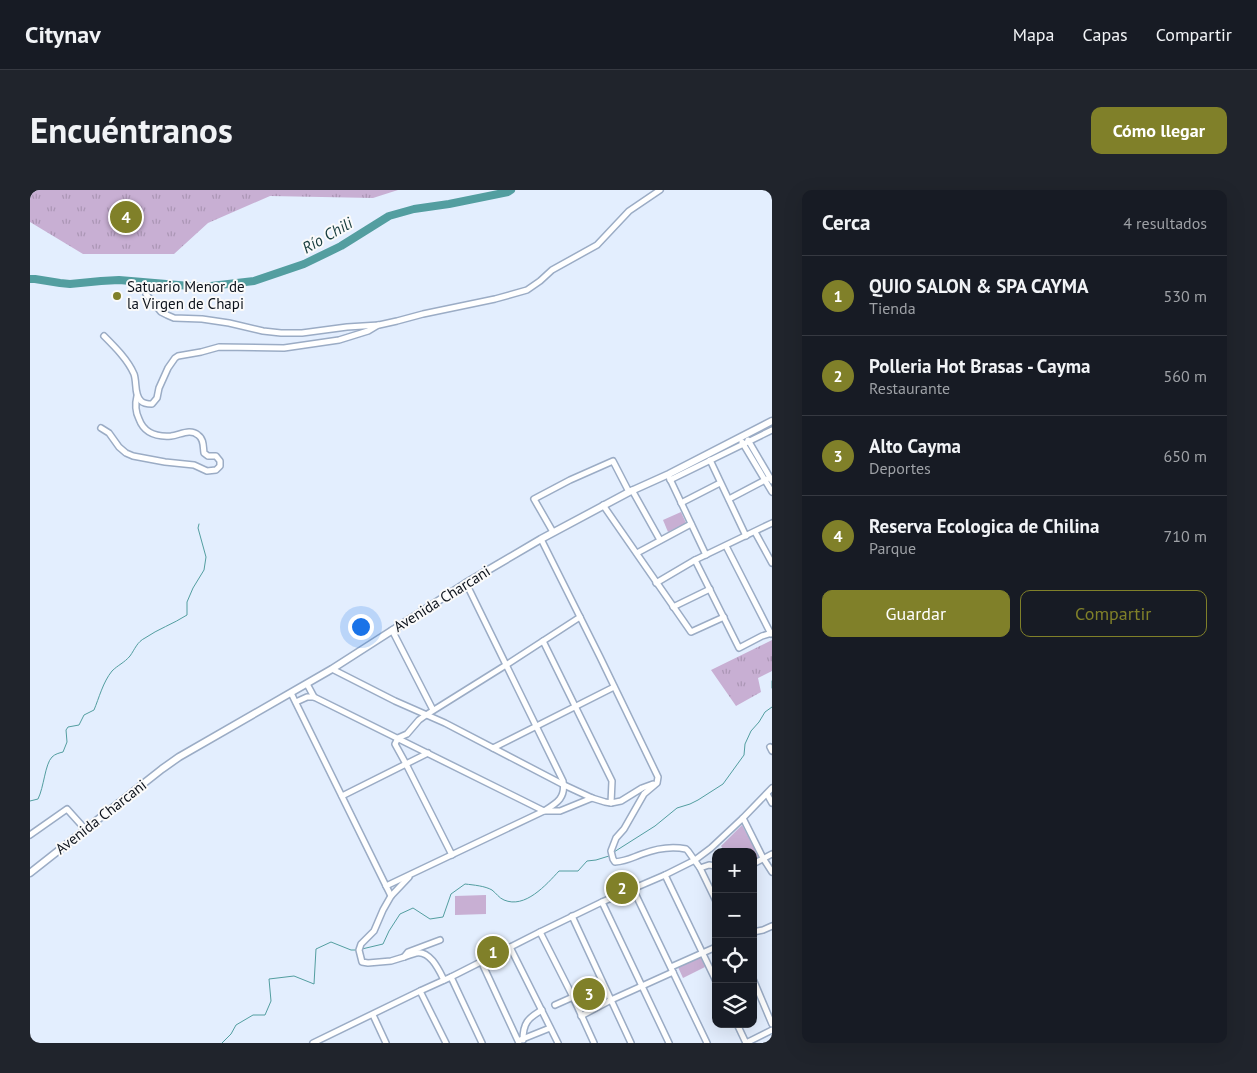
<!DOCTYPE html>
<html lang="es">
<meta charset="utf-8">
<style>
:root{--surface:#171b24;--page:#20242c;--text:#f1f3f6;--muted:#9ea1a6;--line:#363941;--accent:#808029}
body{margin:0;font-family:"PT Sans",sans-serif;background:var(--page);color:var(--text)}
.controls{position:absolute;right:15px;bottom:15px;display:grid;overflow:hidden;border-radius:10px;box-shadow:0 5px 20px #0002}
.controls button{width:45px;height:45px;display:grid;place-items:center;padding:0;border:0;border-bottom:1px solid var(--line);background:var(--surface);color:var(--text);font:25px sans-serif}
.you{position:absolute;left:330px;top:436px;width:18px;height:18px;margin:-12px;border:4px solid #fff;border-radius:50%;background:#1a73e8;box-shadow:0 0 0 8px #1a73e833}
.badge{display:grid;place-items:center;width:32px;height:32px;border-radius:50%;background:var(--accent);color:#fff;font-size:16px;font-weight:700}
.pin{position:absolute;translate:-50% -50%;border:2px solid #fff;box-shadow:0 1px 5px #0006}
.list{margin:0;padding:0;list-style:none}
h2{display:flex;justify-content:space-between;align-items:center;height:65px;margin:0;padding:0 20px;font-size:21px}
h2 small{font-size:16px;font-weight:400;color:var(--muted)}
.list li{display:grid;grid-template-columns:32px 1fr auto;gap:15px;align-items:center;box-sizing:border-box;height:80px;padding:0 20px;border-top:1px solid var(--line)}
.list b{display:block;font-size:19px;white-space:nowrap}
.list p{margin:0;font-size:16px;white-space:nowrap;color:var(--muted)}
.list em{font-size:16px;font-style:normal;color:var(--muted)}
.actions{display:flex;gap:10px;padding:15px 20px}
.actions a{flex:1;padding:11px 0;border:1px solid var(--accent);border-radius:10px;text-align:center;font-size:18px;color:var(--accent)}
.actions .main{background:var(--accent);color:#fff}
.icon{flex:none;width:28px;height:28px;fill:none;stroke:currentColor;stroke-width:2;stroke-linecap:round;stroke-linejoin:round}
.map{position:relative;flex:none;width:742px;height:853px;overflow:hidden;border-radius:10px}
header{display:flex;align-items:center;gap:30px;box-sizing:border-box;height:70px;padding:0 25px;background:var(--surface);border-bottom:1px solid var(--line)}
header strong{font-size:24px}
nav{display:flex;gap:28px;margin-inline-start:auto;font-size:18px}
.intro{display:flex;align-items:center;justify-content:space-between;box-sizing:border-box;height:120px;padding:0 30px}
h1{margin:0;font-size:35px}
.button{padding:12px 22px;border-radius:10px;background:var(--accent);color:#fff;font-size:18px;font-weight:700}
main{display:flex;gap:30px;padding:0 30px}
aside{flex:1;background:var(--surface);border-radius:10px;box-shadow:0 5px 20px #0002}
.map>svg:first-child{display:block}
</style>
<header>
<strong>Citynav</strong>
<nav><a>Mapa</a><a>Capas</a><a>Compartir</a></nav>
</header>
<div class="intro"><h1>Encuéntranos</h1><a class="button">Cómo llegar</a></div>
<main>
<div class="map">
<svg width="742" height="853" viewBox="0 0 742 853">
<defs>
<pattern id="park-tufts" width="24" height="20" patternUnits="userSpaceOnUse" patternTransform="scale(1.25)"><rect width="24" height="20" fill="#c8afd3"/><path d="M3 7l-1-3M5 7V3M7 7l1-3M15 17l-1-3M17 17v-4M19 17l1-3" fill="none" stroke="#ab96b5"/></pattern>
</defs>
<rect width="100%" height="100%" fill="#e3eefe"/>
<!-- grass -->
<g fill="#c8afd3">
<polygon points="651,322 656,333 638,342 633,330"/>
<polygon points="712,635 729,667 723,671 723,662 695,662 691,656"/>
<polygon points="456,705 456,724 425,725 425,706"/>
<polygon points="668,762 675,777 653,788 647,775"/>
<polygon points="564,787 574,807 557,816 547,796"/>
</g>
<!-- park -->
<g fill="url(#park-tufts)">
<polygon points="0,0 368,0 343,8 240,6 178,33 144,64 53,64 0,32"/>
<polygon points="742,450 742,481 728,488 731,502 706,516 681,480"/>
</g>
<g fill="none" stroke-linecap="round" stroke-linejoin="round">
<!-- stream -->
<g stroke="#539ea0" stroke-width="1">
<polyline points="742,491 742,498"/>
<path d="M 0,611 L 8,609 C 14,597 15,574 22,567 C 25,564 29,563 33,562 L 37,552 L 36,540 L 38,537 L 49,535 L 54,525 L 64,520 C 69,508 73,492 82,481 C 88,475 94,473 100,466 C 105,459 107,452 115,448 C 128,439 143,434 157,425 L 157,412 L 163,398 L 174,380 L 176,367 L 168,338 L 169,334"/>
<polyline points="584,662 625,636 647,618 660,614 668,610 693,594 714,565 715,554 721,541 729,532 735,522 742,517"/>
<path d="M 332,759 L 353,754 L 359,741 L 370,724 L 383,718 L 400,729 L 413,727 L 421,704 L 435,694 C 444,695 455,696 462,700 C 466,703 469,708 474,710 C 495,719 516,695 529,681 L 548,681 L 557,671 L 566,670 L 579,666"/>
<polyline points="192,853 201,844 206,835 223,825 235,825 241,811 239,789 264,786 284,794 286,759 301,752 321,760 328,760"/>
</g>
<!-- river -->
<polyline stroke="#539ea0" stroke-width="8" points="0,89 5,89 30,93 40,94 71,91 89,90 172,97 224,91 274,74 311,56 359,26 384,19 419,14 478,2 481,0"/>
<defs>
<g id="minor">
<polyline points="116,104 131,122 137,125 144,128 172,129 199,133 233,141 251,143 272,143 317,137 349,135 367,131 393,124 465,109 497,100 510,91 522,80 567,55 599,21 630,0"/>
<path d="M 74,146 C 85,157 98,170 104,184 C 107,192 104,205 111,211 C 114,214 118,214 122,214 L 127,208 L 129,198 L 138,178 L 145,168 L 148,166 L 171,162 L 189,157 L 254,158 L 309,150 L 338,141 L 348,135"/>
<path d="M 71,238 L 79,243 L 89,257 L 96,263 L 103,266 L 135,272 L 164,275 L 177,281 L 186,280 L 190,276 L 190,271 L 186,266 L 178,266 L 174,263 C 173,256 174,249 168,245 C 160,238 150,245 141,246 C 127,247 114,243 109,229 C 105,221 105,214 107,206"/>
<polyline points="718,250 742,291"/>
<polyline points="712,252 742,302"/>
<polyline points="680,270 716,346"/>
<polyline points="639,287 676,365"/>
<polyline points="640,290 742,240"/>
<polyline points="602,300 630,350"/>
<polyline points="699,309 737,289"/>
<polyline points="651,313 690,293"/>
<polyline points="573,315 661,442 694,427"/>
<polyline points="523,342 504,309 540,290 583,271 599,302"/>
<polyline points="725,342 742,373"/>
<path d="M 511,349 L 570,467 L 628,587 L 627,593 L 614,604 L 594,639 L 586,648 L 581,661 L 583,669 L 585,672 C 597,671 601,668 612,664 C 625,659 642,656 656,659 L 658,661 L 670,678 L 686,711"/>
<polyline points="696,356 741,444"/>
<polyline points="607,363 661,334"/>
<polyline points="665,370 709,458 732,446 742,443"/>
<polyline points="626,393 665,370 742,333"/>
<polyline points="643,417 680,399"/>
<polyline points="362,440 403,520"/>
<polyline points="513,451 582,591 581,613"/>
<polyline points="302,479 365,511 415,533 534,595 562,608 575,612 581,613 591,611 612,598 623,594"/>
<polyline points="277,494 284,507"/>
<polyline points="261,503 361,706"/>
<polyline points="266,512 277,507 284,507 514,621 530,621 562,608"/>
<polyline points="740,557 742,561"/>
<polyline points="463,558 584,497"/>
<polyline points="737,604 742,613"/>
<polyline points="312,606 398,563"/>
<polyline points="713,628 733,668 742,682"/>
<polyline points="0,645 37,619 55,639"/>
<polyline points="422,665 376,574 365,554 368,548 377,544 389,530 396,525 476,475 550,427"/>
<polyline points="723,674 742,664"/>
<polyline points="670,678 679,675 686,676"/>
<polyline points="635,685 686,791"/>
<polyline points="379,687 361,706 353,720 344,741 331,754 329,760 332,772 338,773 361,771 374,767 378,762 410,750"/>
<path d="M 356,696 L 514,621 C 527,613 536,608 533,591 L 436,393"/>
<polyline points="603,699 677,853"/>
<polyline points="572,712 639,853"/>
<polyline points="542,726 601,853"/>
<polyline points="510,742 543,807 564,853"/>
<polyline points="723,742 733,740 742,736"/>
<polyline points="480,757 528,853"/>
<path d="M 374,767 C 378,766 382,764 386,763 C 400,760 409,780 414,790"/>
<polyline points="451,771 489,853"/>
<polyline points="641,777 686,757"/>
<polyline points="421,787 452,853"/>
<polyline points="723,789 742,834"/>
<polyline points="390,801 416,853"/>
<polyline points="525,815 543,807"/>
<polyline points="343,825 356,853"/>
<polyline points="551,826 581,810 643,782"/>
<polyline points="707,834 716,853"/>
<polyline points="490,850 520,838"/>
<path d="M 493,850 C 493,833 498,828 512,820"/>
<polyline points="283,853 390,801 421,787 510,742 572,712 635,685 665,670 681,658 713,628 742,598"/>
<polyline points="716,853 742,840"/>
</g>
<polyline id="major" points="0,683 132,579 149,567 302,479 436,393 511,349 599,302 639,284 742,231"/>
</defs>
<!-- minor casing -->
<use href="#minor" stroke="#9bacc5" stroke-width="8"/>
<!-- major casing -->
<use href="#major" stroke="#9bacc5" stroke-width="9"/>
<!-- minor -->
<use href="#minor" stroke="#fff" stroke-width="5"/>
<!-- major -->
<use href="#major" stroke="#fff" stroke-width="6"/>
</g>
<!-- markers -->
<circle fill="#808029" stroke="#fafafa" stroke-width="2" cx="87" cy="106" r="5"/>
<g text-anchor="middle" stroke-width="4" stroke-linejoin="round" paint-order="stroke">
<!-- poi labels -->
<g font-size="15" fill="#0d131c" stroke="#fafafa" text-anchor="start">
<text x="97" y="102">Satuario Menor de<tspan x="97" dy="17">la Virgen de Chapi</tspan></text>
</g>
<!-- street labels -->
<g font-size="15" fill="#0d131c" stroke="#fafafa">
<text transform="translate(412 409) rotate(-32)" y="5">Avenida Charcani</text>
<text transform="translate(71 627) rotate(-38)" y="5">Avenida Charcani</text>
</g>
<!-- water labels -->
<g font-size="16" font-style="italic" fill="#163c3d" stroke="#fafafa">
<text transform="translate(297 45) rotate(-30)" y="6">Río Chili</text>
</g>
</g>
</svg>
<div class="controls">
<button>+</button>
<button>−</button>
<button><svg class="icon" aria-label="locate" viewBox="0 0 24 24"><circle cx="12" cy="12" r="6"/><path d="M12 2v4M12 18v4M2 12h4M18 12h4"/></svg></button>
<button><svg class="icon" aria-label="layers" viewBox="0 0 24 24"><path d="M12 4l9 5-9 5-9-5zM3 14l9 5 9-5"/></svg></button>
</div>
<div class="you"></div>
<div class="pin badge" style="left:463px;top:762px">1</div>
<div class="pin badge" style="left:592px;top:698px">2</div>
<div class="pin badge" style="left:559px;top:804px">3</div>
<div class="pin badge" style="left:96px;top:27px">4</div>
</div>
<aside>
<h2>Cerca<small>4 resultados</small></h2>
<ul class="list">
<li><span class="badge">1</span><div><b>QUIO SALON &amp; SPA CAYMA</b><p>Tienda</p></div><em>530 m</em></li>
<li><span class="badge">2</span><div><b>Polleria Hot Brasas - Cayma</b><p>Restaurante</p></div><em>560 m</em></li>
<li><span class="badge">3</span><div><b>Alto Cayma</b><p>Deportes</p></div><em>650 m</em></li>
<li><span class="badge">4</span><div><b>Reserva Ecologica de Chilina</b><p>Parque</p></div><em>710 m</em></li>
</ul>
<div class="actions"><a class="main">Guardar</a><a>Compartir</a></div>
</aside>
</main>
